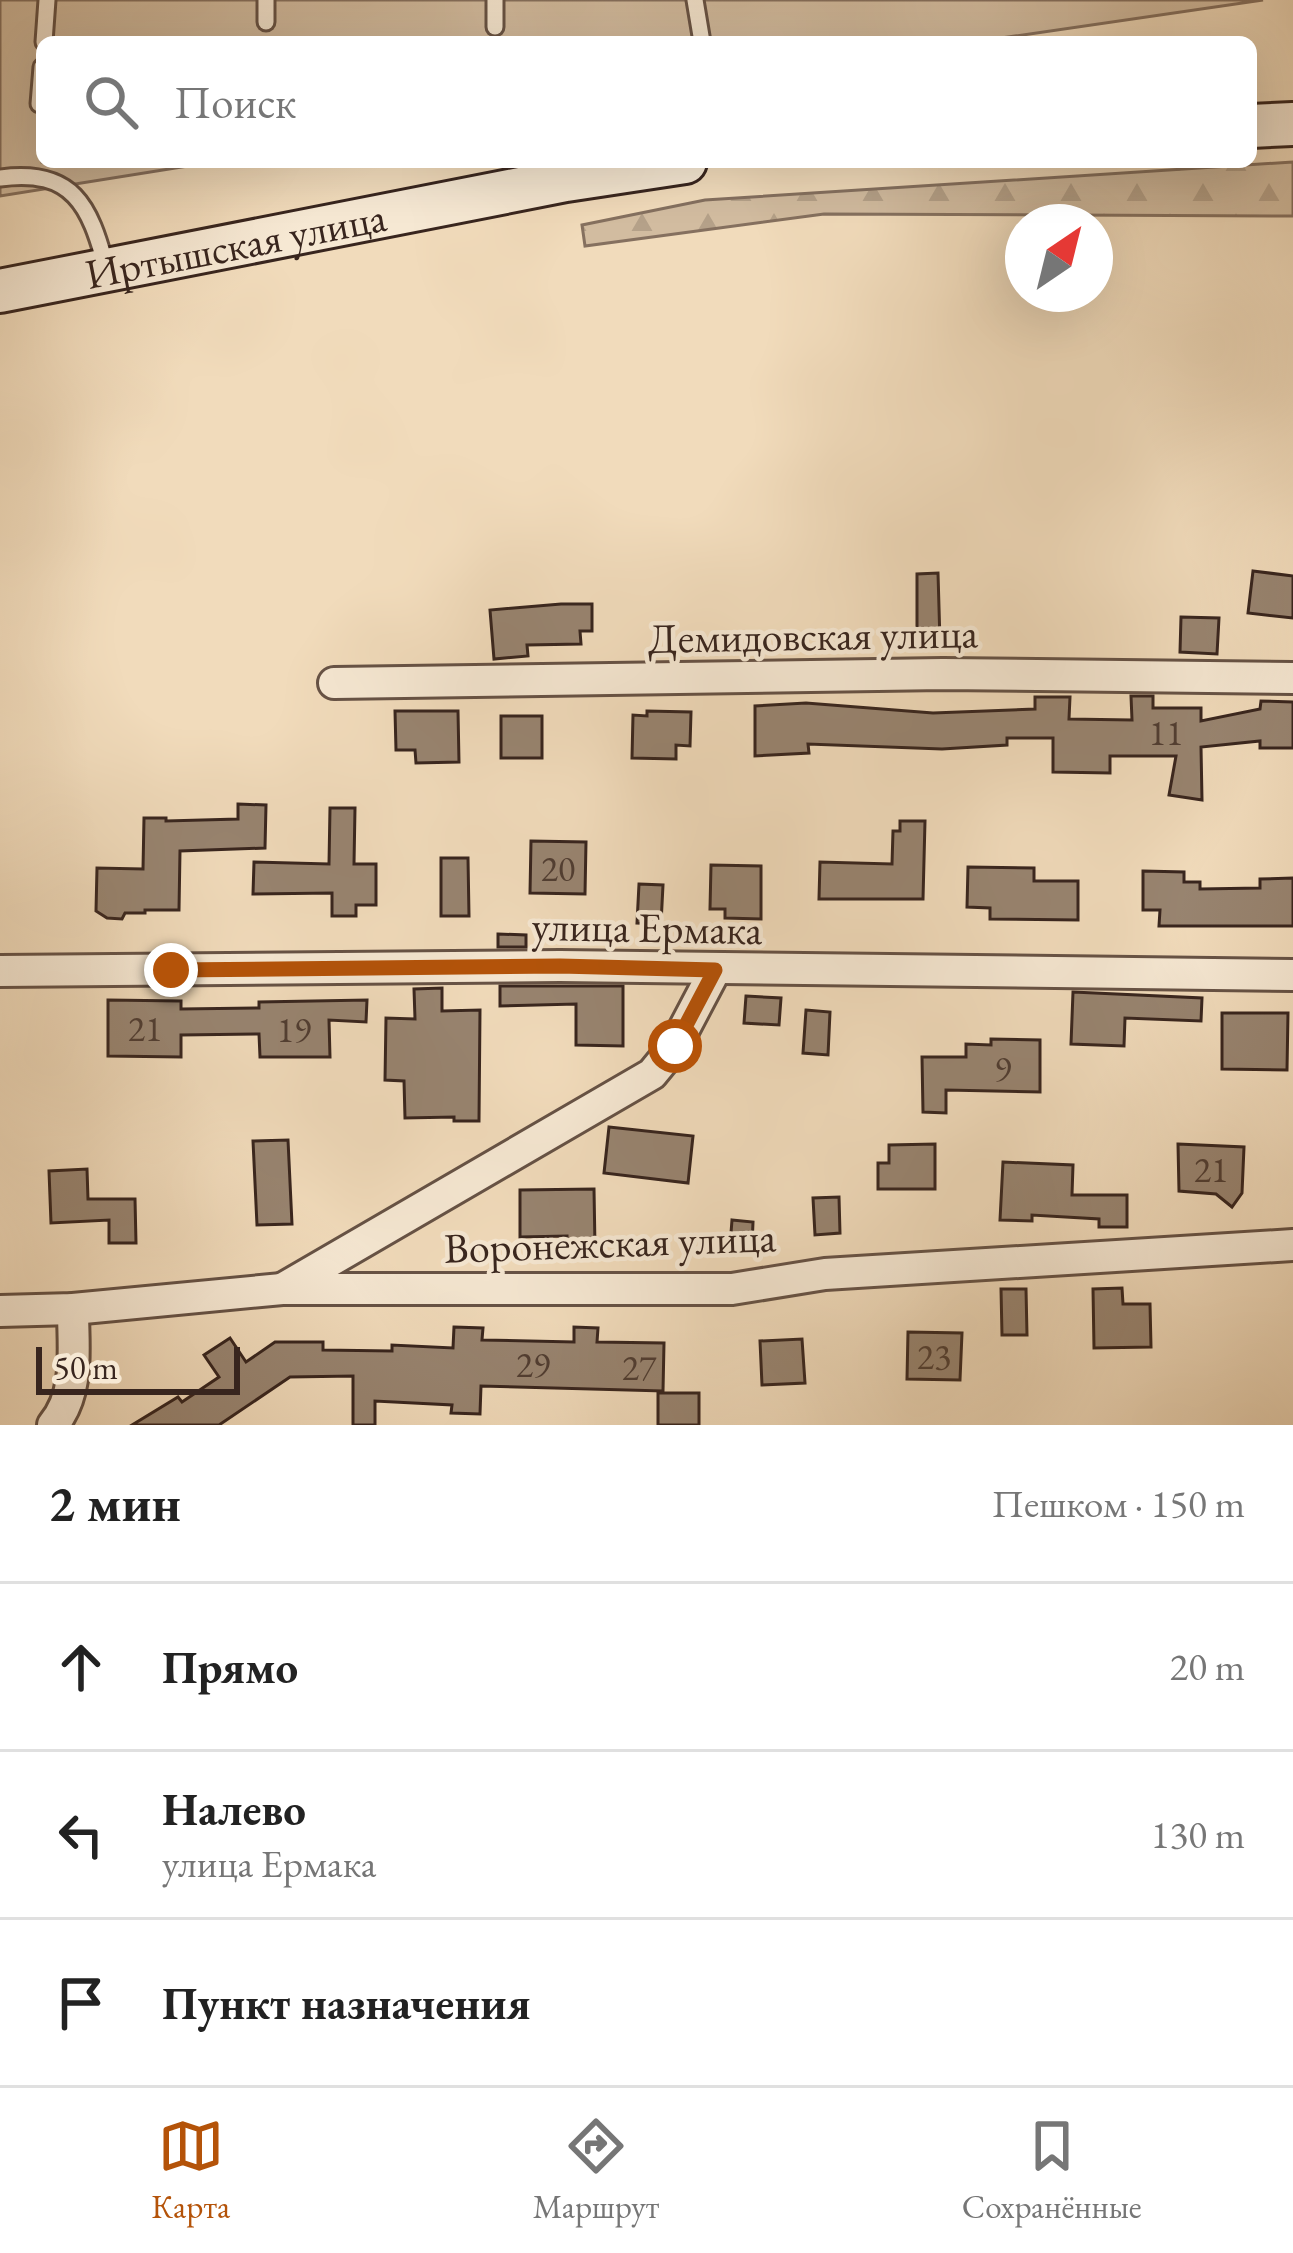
<!DOCTYPE html>
<html lang="ru">
<meta charset="utf-8">
<style>
:root{--surface:#fff;--page:#f2f2f2;--text:#222;--muted:#767676;--line:#e0e0e0;--accent:#b45309}
body{margin:0;font-family:"EB Garamond",serif;background:var(--page);color:var(--text)}
.compass{position:absolute;left:1005px;top:204px;width:108px;height:108px;border-radius:50%;background:var(--surface);box-shadow:0 12px 48px #0002;rotate:35deg}
.scale{position:absolute;left:36px;bottom:30px;width:204px;box-sizing:border-box;padding-left:12px;border:6px solid #38251e;border-top:0;font-size:33px;line-height:42px;white-space:nowrap;color:#38251e;-webkit-text-stroke:9px #f6e8d3;paint-order:stroke}
.stop{position:absolute;width:36px;height:36px;margin:-27px;border:9px solid #b45309;border-radius:50%;background:#fff}
.stop.end{background:#b45309;border-color:#fff;box-shadow:0 3px 12px #0008}
.list{margin:0;padding:0;list-style:none}
h2{display:flex;justify-content:space-between;align-items:center;height:156px;margin:0;padding:0 48px;font-size:51px}
h2 small{font-size:39px;font-weight:400;color:var(--muted)}
.list li{display:grid;grid-template-columns:78px 1fr auto;gap:36px;align-items:center;box-sizing:border-box;height:168px;padding:0 48px;border-top:3px solid var(--line)}
.list b{display:block;font-size:45px;white-space:nowrap}
.list p{margin:0;font-size:39px;white-space:nowrap;color:var(--muted)}
.list em{font-size:39px;font-style:normal;color:var(--muted)}
.icon{flex:none;width:66px;height:66px;fill:none;stroke:currentColor;stroke-width:2;stroke-linecap:round;stroke-linejoin:round}
.map{position:relative;flex:none;width:1293px;height:1425px;overflow:hidden}
.search{position:absolute;background:var(--surface);box-shadow:0 12px 48px #0002;left:36px;right:36px;top:36px;height:132px;display:flex;align-items:center;gap:30px;box-sizing:border-box;padding:0 42px;border-radius:18px;color:var(--muted);font-size:45px}
.sheet{height:660px;background:var(--surface)}
nav{display:flex;justify-content:space-around;align-items:center;box-sizing:border-box;height:168px;border-top:3px solid var(--line);background:var(--surface);font-size:33px;color:var(--muted)}
nav a{display:grid;justify-items:center;gap:6px}
nav .on{color:var(--accent)}
.map>svg:first-child{display:block}
</style>
<div class="map">
<svg width="1293" height="1425" viewBox="0 0 1293 1425">
<defs>
<pattern id="forest-firs" width="22" height="20" patternUnits="userSpaceOnUse" patternTransform="scale(3)"><rect width="22" height="20" fill="#d2bca0"/><path d="M5 1l3.5 6h-7zM16 11l3.5 6h-7z" fill="#b5a189"/></pattern>
</defs>
<rect width="100%" height="100%" fill="#f1dbbb"/>
<filter id="stains"><feTurbulence type="fractalNoise" baseFrequency=".00167" numOctaves="4"/><feColorMatrix values="0 0 0 0 .2 0 0 0 0 .09 0 0 0 0 .02 0 0 0 .5 -.17"/></filter>
<radialGradient id="worn" r=".72"><stop offset=".6" stop-color="#630" stop-opacity="0"/><stop offset="1" stop-color="#630" stop-opacity=".3"/></radialGradient>
<!-- green -->
<polygon fill="#d2bca0" stroke="#85705f" stroke-width="3" points="0,0 1263,0 974,42 42,42 42,162 213,162 0,196"/>
<!-- forest -->
<polygon fill="url(#forest-firs)" stroke="#85705f" stroke-width="3" points="1293,162 1293,216 824,214 585,246 582,225 705,200"/>
<!-- building -->
<g fill="#988470" stroke="#38251e" stroke-width="3">
<polygon points="1253,571 1293,576 1293,618 1248,613"/>
<polygon points="938,573 940,642 917,641 917,574"/>
<polygon points="561,604 592,604 592,631 580,631 581,644 527,645 528,656 494,659 490,610"/>
<polygon points="1181,617 1219,618 1217,654 1180,652"/>
<polygon points="1131,696 1153,696 1153,708 1201,708 1201,721 1260,709 1261,701 1293,702 1293,748 1260,748 1260,741 1201,747 1202,800 1169,795 1176,756 1110,756 1110,773 1053,772 1053,738 1007,738 1007,745 942,749 808,744 809,753 755,756 755,706 806,703 933,713 1035,709 1035,697 1070,697 1069,719 1132,720"/>
<polygon points="395,711 458,711 459,762 416,763 415,750 396,750"/>
<polygon points="647,711 691,712 690,746 676,745 676,759 632,758 633,715 647,716"/>
<rect x="501" y="716" width="41" height="42"/>
<polygon points="238,804 266,805 265,848 180,851 179,910 145,910 145,913 125,913 122,919 107,918 96,911 97,868 143,869 144,818 166,818 166,821 238,819"/>
<polygon points="330,808 355,808 354,864 376,864 376,905 356,905 356,916 332,916 332,893 253,894 254,862 329,864"/>
<polygon points="900,821 925,821 923,899 819,899 820,862 892,864 893,831 900,831"/>
<polygon points="531,841 586,842 585,894 530,893"/>
<polygon points="441,858 468,858 469,916 441,916"/>
<polygon points="711,865 761,866 761,919 725,918 725,909 710,909"/>
<polygon points="968,867 1034,868 1034,881 1078,881 1078,920 990,919 990,908 967,907"/>
<polygon points="1143,871 1184,872 1184,882 1200,882 1200,889 1260,888 1260,879 1293,878 1293,926 1159,926 1160,910 1143,910"/>
<polygon points="639,884 663,885 661,924 637,923"/>
<polygon points="498,934 526,935 526,947 498,947"/>
<polygon points="500,986 623,986 623,1046 576,1045 576,1004 500,1006"/>
<polygon points="442,988 442,1011 480,1010 479,1121 454,1121 454,1117 405,1118 404,1081 385,1080 386,1018 415,1019 414,989"/>
<polygon points="1073,992 1202,998 1201,1021 1125,1018 1124,1046 1071,1044"/>
<polygon points="746,996 781,998 779,1025 744,1023"/>
<polygon points="108,1000 181,1001 181,1009 259,1008 259,1002 367,1000 366,1022 329,1020 330,1057 260,1057 259,1034 181,1035 181,1057 108,1056"/>
<polygon points="806,1010 830,1012 828,1055 803,1053"/>
<polygon points="1222,1013 1288,1013 1287,1070 1222,1069"/>
<polygon points="991,1039 1040,1040 1040,1092 946,1090 946,1113 923,1112 922,1057 966,1057 966,1044 991,1045"/>
<polygon points="609,1127 693,1136 688,1183 604,1173"/>
<polygon points="288,1140 292,1224 257,1225 253,1141"/>
<polygon points="935,1144 935,1189 878,1189 878,1163 889,1163 889,1145"/>
<polygon points="1178,1144 1244,1147 1242,1193 1232,1207 1216,1194 1179,1191"/>
<polygon points="1003,1162 1073,1165 1072,1195 1127,1195 1127,1227 1099,1227 1099,1219 1032,1215 1032,1221 1000,1220"/>
<polygon points="87,1169 88,1199 135,1199 136,1243 109,1243 109,1220 51,1223 49,1171"/>
<polygon points="594,1189 595,1247 567,1247 567,1236 520,1237 520,1190"/>
<polygon points="839,1197 840,1233 815,1235 813,1198"/>
<polygon points="732,1220 753,1222 752,1247 730,1246"/>
<polygon points="1122,1288 1123,1304 1150,1304 1151,1347 1094,1348 1093,1289"/>
<polygon points="1001,1289 1026,1289 1027,1335 1002,1335"/>
<polygon points="454,1327 483,1328 482,1340 574,1342 574,1327 598,1328 597,1342 664,1343 663,1391 481,1386 480,1414 451,1413 452,1405 375,1401 375,1425 353,1425 353,1376 290,1377 219,1425 132,1425 178,1397 182,1402 219,1377 204,1355 230,1338 246,1362 275,1342 323,1342 323,1350 392,1351 392,1345 453,1348"/>
<polygon points="908,1332 962,1333 960,1380 907,1379"/>
<polygon points="802,1339 805,1383 762,1385 760,1341"/>
<rect x="658" y="1393" width="41" height="32"/>
</g>
<g fill="none" stroke-linecap="round" stroke-linejoin="round">
<defs>
<g id="lane">
<polyline points="695,0 702,42"/>
<polyline points="266,22 266,0"/>
<polyline points="495,27 495,0"/>
<polyline points="44,42 47,0"/>
<polyline points="39,104 42,67"/>
<path d="M 0,178 C 73,168 90,206 106,267"/>
</g>
<g id="street">
<polyline points="334,683 943,674 1293,678"/>
<polyline points="0,971 560,966 1293,975"/>
<polyline points="282,1289 652,1074 675,1046 715,970"/>
<polyline points="0,1311 73,1309 282,1289 732,1289 825,1274 1293,1245"/>
<path d="M 53,1425 C 80,1392 73,1349 73,1309"/>
</g>
<g id="secondary">
<polyline points="1251,126 1293,124"/>
<path id="s1" d="M 0,291 L 566,180 L 685,162"/>
</g>
</defs>
<!-- lane casing -->
<use href="#lane" stroke="#665245" stroke-width="21"/>
<!-- street casing -->
<use href="#street" stroke="#665245" stroke-width="36"/>
<!-- secondary casing -->
<use href="#secondary" stroke="#38251e" stroke-width="48"/>
<!-- lane -->
<use href="#lane" stroke="#f6e8d3" stroke-width="15"/>
<!-- street -->
<use href="#street" stroke="#f6e8d3" stroke-width="30"/>
<!-- secondary -->
<use href="#secondary" stroke="#f6e8d3" stroke-width="42"/>
</g>
<g fill="none" stroke-linecap="round" stroke-linejoin="round">
<!-- route -->
<polyline stroke="#b45309" stroke-width="15" points="171,970 560,966 715,970 675,1046"/>
</g>
<g text-anchor="middle" stroke-width="9" stroke-linejoin="round" paint-order="stroke">
<!-- number labels -->
<g font-size="36" fill="#503d32">
<text x="1166" y="745">11</text>
<text x="558" y="881">20</text>
<text x="145" y="1041">21</text>
<text x="294" y="1042">19</text>
<text x="1003" y="1081">9</text>
<text x="1211" y="1182">21</text>
<text x="934" y="1369">23</text>
<text x="533" y="1377">29</text>
<text x="639" y="1380">27</text>
</g>
<!-- street labels -->
<g font-size="42" fill="#38251e" stroke="#f6e8d3">
<text dy="15" stroke="none"><textPath href="#s1" startOffset="240">Иртышская улица</textPath></text>
<text transform="translate(813 635) rotate(-1)" y="15">Демидовская улица</text>
<text transform="translate(647 927) rotate(1)" y="15">улица Ермака</text>
<text transform="translate(610 1242) rotate(-2)" y="15">Воронежская улица</text>
</g>
</g>
<rect width="100%" height="100%" filter="url(#stains)"/>
<rect width="100%" height="100%" fill="url(#worn)"/>
</svg>
<svg class="compass" viewBox="-18 -18 36 36"><path d="M0-13l5 13h-10z" fill="#e53935"/><path d="M0 13l5-13h-10z" fill="#767676"/></svg>
<div class="scale">50 m</div>
<div class="stop" style="left:675px;top:1046px"></div>
<div class="stop end" style="left:171px;top:970px"></div>
<div class="search"><svg class="icon" aria-label="search" viewBox="0 0 24 24"><circle cx="10" cy="10" r="6"/><path d="M15 15l6 6"/></svg>Поиск</div>
</div>
<section class="sheet">
<h2>2 мин<small>Пешком · 150 m</small></h2>
<ul class="list">
<li><svg class="icon" aria-label="ahead" viewBox="0 0 24 24"><path d="M12 20V5M6 11l6-6 6 6"/></svg><div><b>Прямо</b></div><em>20 m</em></li>
<li><svg class="icon" aria-label="left" viewBox="0 0 24 24"><path d="M17 20v-9H6M10 6l-5 5 5 5"/></svg><div><b>Налево</b><p>улица Ермака</p></div><em>130 m</em></li>
<li><svg class="icon" aria-label="arrive" viewBox="0 0 24 24"><path d="M6 21V4h12l-3 4 3 4H6"/></svg><div><b>Пункт назначения</b></div></li>
</ul>
</section>
<nav>
<a class="on"><svg class="icon" aria-label="map" viewBox="0 0 24 24"><path d="M3 6l6-2 6 2 6-2v14l-6 2-6-2-6 2zM9 4v14M15 6v14"/></svg>Карта</a>
<a><svg class="icon" aria-label="directions" viewBox="0 0 24 24"><path d="M12 3l9 9-9 9-9-9zM9 14v-3h6M13 9l2 2-2 2"/></svg>Маршрут</a>
<a><svg class="icon" aria-label="saved" viewBox="0 0 24 24"><path d="M7 4h10v16l-5-4-5 4z"/></svg>Сохранённые</a>
</nav>
